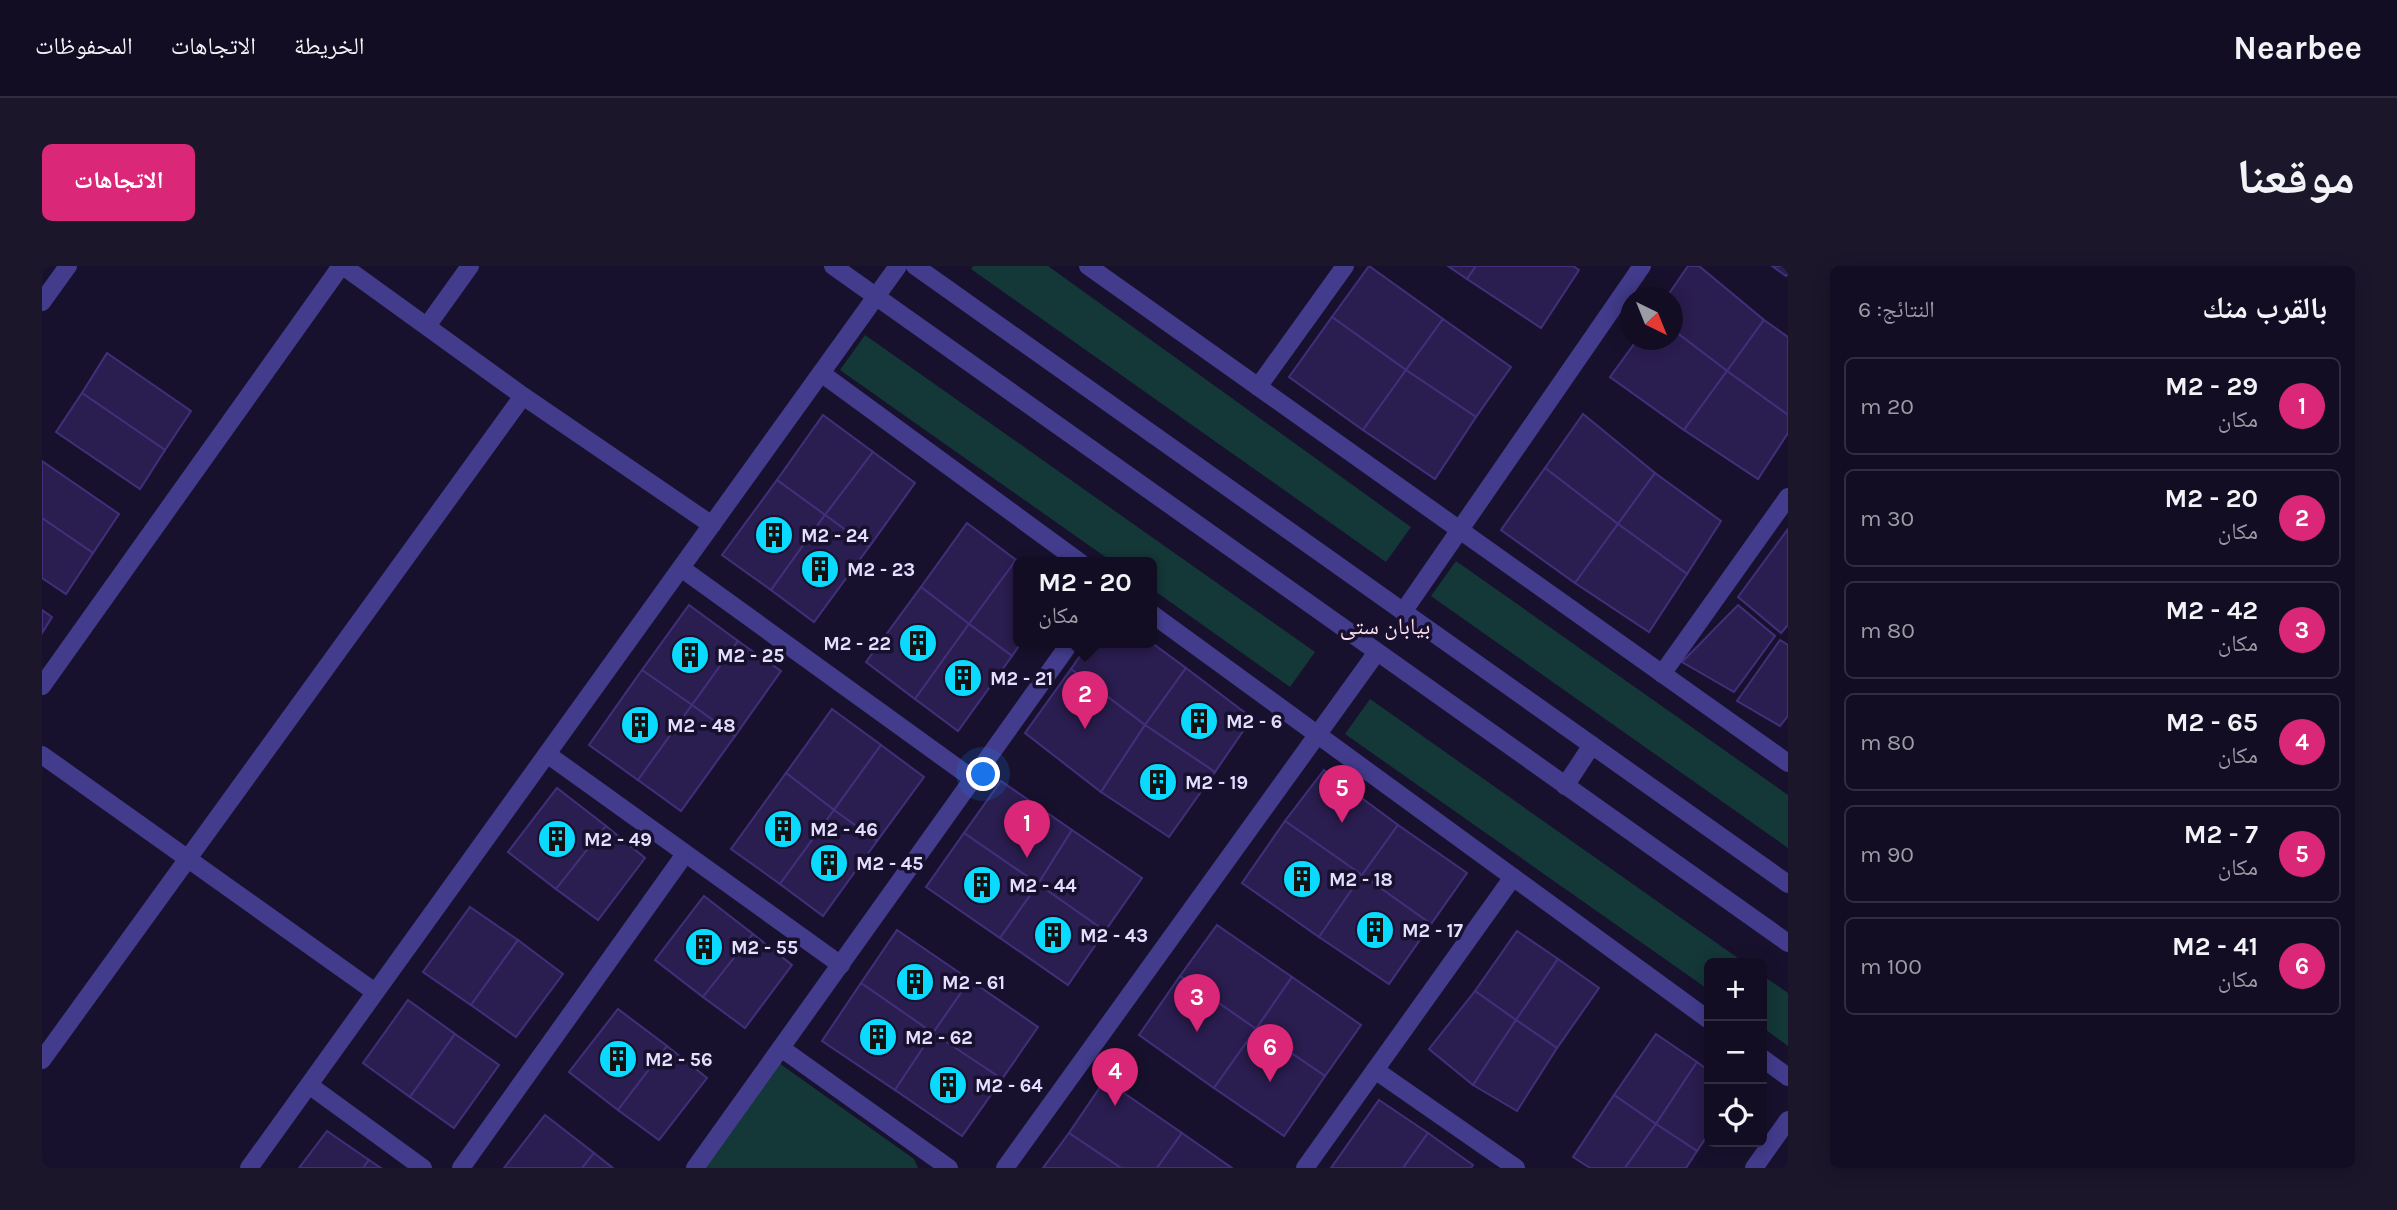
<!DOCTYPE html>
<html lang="ar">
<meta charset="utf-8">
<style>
:root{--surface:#120d22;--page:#1b162a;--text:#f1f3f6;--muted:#9c9ca5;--line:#312d40;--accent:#db2777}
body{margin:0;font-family:Karla,"Noto Naskh Arabic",sans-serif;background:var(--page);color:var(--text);direction:rtl}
.controls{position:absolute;right:21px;bottom:21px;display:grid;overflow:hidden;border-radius:10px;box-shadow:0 4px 18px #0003}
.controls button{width:63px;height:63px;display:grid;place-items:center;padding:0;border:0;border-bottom:2px solid var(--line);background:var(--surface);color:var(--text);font:35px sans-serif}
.compass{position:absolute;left:1578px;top:21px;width:63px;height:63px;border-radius:50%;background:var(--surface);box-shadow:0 4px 18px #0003;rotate:137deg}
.you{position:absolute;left:942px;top:509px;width:24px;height:24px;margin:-18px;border:5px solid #fff;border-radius:50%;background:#1a73e8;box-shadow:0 0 0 10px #1a73e833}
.badge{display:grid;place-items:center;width:46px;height:46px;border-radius:50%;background:var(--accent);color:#fff;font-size:23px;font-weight:700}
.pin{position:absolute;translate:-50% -58px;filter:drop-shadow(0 2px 4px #0008)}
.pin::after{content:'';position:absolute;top:37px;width:24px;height:21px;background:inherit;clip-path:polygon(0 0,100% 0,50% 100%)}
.popup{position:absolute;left:971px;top:291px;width:144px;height:91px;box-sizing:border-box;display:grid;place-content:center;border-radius:10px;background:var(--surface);filter:drop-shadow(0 2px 5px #0005);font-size:23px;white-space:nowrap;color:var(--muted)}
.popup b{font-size:26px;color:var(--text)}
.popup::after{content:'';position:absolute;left:50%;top:100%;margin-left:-14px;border:14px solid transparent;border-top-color:var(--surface)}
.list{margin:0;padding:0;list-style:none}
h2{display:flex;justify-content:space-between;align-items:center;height:91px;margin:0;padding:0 28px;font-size:30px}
h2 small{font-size:23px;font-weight:400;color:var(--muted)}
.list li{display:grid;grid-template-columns:46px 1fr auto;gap:21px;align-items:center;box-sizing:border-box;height:98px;margin:0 14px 14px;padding:0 14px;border:2px solid var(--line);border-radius:10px}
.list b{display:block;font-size:26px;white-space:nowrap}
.list p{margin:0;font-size:23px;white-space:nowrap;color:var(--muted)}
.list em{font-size:23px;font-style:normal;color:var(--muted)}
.icon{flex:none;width:38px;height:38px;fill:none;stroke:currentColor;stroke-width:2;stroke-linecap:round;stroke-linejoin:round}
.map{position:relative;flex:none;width:1746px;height:902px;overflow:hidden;direction:ltr;border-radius:10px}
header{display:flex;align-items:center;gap:42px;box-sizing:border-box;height:98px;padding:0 35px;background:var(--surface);border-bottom:2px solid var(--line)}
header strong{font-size:33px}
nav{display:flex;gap:38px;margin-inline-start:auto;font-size:24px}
.intro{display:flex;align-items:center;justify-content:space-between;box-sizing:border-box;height:168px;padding:0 42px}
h1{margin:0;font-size:49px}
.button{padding:18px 32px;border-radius:10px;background:var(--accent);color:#fff;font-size:24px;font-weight:700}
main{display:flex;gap:42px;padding:0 42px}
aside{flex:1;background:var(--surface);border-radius:10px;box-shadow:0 4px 18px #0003}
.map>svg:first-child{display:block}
</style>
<header>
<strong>Nearbee</strong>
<nav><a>الخريطة</a><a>الاتجاهات</a><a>المحفوظات</a></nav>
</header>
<div class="intro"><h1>موقعنا</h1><a class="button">الاتجاهات</a></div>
<main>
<aside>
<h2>بالقرب منك<small>النتائج: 6</small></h2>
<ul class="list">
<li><span class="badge">1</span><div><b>M2 - 29</b><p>مكان</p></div><em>20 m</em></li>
<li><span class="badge">2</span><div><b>M2 - 20</b><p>مكان</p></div><em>30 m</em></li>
<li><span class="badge">3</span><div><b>M2 - 42</b><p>مكان</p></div><em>80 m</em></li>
<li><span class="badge">4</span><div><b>M2 - 65</b><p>مكان</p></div><em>80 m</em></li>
<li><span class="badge">5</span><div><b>M2 - 7</b><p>مكان</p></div><em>90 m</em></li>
<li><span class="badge">6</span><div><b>M2 - 41</b><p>مكان</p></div><em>100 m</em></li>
</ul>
</aside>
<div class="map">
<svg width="1746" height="902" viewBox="0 0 1746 902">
<rect width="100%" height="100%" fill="#18112e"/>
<!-- green -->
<g fill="#143738">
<polygon points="931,0 1006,0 1369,261 1344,296 929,3"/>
<polygon points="823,69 1273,386 1248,421 1110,323 1110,297 1072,297 798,104"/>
<polygon points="1414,295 1746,529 1746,582 1389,330"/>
<polygon points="1328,433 1703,697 1667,697 1667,724 1303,468"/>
<polygon points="1720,709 1746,727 1746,780 1720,761"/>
<polygon points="727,790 872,893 876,902 646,902"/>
</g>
<!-- building -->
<g fill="#2a1d4f" stroke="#422f7b" stroke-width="2">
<polygon points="1327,0 1401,53 1364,104 1290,51"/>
<polygon points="1406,0 1434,0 1425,13"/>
<polygon points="1434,0 1531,0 1537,4 1499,62 1425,13"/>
<polygon points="1646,0 1657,0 1722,54 1685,105 1630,63 1630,32 1624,32"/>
<polygon points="1730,0 1746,0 1746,8 1744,10"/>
<polygon points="1290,51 1364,104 1321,164 1247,111"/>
<polygon points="1401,53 1469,101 1434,151 1364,104"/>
<polygon points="1722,54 1746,71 1746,149 1685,105"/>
<polygon points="1630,63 1685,105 1642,164 1568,111 1595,74 1630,74"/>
<polygon points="65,87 149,145 123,184 40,127"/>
<polygon points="1364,104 1434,151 1393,213 1321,164"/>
<polygon points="1685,105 1746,149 1746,167 1716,213 1642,164"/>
<polygon points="40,127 123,184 98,223 14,166"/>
<polygon points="1541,148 1613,207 1576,258 1503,202"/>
<polygon points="781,149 831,186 783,249 735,214"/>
<polygon points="831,186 873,217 827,281 783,249"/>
<polygon points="0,195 77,248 51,287 0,252"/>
<polygon points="1503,202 1576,258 1533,317 1459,264"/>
<polygon points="1613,207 1679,255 1645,308 1576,258"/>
<polygon points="735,214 783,249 729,324 680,289"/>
<polygon points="783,249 827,281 772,356 729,324"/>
<polygon points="0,252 51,287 24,328 0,312"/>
<polygon points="925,257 974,294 927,358 879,321"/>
<polygon points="1576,258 1645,308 1607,366 1533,317"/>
<polygon points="1746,263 1746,359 1739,367 1696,331"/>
<polygon points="974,294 978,297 976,377 979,377 970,390 927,358"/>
<polygon points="879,321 927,358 873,433 824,396"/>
<polygon points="647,339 696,375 650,439 600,404"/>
<polygon points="1696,339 1733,370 1692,426 1640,396"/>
<polygon points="0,344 10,351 0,367"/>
<polygon points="927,358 970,390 916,465 873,433"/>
<polygon points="1738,374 1746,379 1746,450 1738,460 1695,435"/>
<polygon points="696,375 739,405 693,470 650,439"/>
<polygon points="1047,377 1110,377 1144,402 1103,459 1029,403"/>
<polygon points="1144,402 1210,452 1173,506 1103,459"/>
<polygon points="1029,403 1103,459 1059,526 983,467"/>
<polygon points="600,404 650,439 596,514 547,479"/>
<polygon points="650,439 693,470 639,545 596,514"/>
<polygon points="790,443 839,479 792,544 744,507"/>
<polygon points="1103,459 1173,506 1127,571 1059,526"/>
<polygon points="839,479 882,511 835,575 792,544"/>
<polygon points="1282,504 1356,559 1320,609 1243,555"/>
<polygon points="744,507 792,544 738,618 689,583"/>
<polygon points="959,515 1030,564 996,618 922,567"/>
<polygon points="515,522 564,560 514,623 466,586"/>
<polygon points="792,544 835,575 781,650 738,618"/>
<polygon points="1243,555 1320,609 1277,671 1200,617"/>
<polygon points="1356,559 1425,607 1389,658 1320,609"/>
<polygon points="564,560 603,592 556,654 514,623"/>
<polygon points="1030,564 1100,612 1063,665 996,618"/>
<polygon points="922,567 996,618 958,672 884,621"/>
<polygon points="1320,609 1389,658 1347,718 1277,671"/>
<polygon points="996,618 1063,665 1026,719 958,672"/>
<polygon points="662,630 711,668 661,731 613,694"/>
<polygon points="428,641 476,674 429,739 381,706"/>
<polygon points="1175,659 1250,711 1214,763 1138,710"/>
<polygon points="855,664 928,714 891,767 819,717"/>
<polygon points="1475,665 1516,693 1474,754 1433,725"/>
<polygon points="711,668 750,699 703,762 661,731"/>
<polygon points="476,674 521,708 474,771 429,739"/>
<polygon points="1516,693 1557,722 1515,782 1474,754"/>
<polygon points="1138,710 1214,763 1172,822 1097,769"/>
<polygon points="1250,711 1319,759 1283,810 1214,763"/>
<polygon points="928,714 996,761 960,813 891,767"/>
<polygon points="819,717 891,767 853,824 780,775"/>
<polygon points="1433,725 1474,754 1431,819 1387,783"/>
<polygon points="366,734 413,768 368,831 321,797"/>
<polygon points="576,743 625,780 576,844 527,806"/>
<polygon points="1474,754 1515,782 1475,845 1431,819"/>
<polygon points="1214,763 1283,810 1242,870 1172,822"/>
<polygon points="891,767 960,813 920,870 853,824"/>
<polygon points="413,768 457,799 412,862 368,831"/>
<polygon points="1614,768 1655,796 1614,858 1572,829"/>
<polygon points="625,780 665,812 617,874 576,844"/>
<polygon points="1655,796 1667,805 1667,867 1655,885 1614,858"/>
<polygon points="1063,814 1140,867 1115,902 1079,902 1027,867"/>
<polygon points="1572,829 1614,858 1583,902 1548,902 1531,891"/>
<polygon points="1337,834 1386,867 1361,902 1289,902"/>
<polygon points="503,849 552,887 540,902 462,902"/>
<polygon points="1614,858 1655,885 1644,902 1583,902"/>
<polygon points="285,865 327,894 321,902 257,902"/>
<polygon points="1027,867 1079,902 1001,902"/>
<polygon points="1140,867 1190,902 1115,902"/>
<polygon points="1386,867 1431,899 1429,902 1361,902"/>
<polygon points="552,887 571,902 540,902"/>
<polygon points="327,894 339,902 321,902"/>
</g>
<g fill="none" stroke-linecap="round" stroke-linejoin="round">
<!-- minor -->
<g stroke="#433c8d" stroke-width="18">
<polyline points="301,0 481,130 670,259"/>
<polyline points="1046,0 1746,497"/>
<polyline points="0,36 26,0"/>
<polyline points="385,60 428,0"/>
<polyline points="779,107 1039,297"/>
<polyline points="1216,121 1303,0"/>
<polyline points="639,302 931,513"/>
<polyline points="1361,346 1600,0"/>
<polyline points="1110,348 1667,754"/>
<polyline points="1620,408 1746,231"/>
<polyline points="0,420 299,0"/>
<polyline points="505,488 799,699"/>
<polyline points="0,489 333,726"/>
<polyline points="739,782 907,902"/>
<polyline points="1720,792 1746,811"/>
<polyline points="0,794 481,130"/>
<polyline points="1333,804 1474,902"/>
<polyline points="267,819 381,902"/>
<polyline points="207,902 856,0"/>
<polyline points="419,902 643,588"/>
<polyline points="653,902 1028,377"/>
<polyline points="963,902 1335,386"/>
<polyline points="1263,902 1471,611"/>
<polyline points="1712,902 1746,854"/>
</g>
<!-- tertiary -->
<g stroke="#433c8d" stroke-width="18">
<polyline points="791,0 1746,677"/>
<polyline points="873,0 1746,618"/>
<polyline points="1523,520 1550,479"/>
</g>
</g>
<!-- icons -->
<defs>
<symbol id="building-disc" viewBox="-11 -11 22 22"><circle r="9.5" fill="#0adaff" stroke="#18112e"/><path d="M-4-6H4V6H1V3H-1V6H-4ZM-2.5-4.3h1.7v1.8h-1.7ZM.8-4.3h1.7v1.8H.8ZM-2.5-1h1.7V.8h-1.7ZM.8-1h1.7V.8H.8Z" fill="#111"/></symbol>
</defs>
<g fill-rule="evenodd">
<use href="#building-disc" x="710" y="247" width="44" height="44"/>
<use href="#building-disc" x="756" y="281" width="44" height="44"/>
<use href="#building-disc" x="854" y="355" width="44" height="44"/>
<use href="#building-disc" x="626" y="367" width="44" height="44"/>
<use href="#building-disc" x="899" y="390" width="44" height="44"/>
<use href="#building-disc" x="1135" y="433" width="44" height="44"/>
<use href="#building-disc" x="576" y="437" width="44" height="44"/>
<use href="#building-disc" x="1094" y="494" width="44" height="44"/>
<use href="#building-disc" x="719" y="541" width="44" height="44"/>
<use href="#building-disc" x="493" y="551" width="44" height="44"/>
<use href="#building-disc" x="765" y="575" width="44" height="44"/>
<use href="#building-disc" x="1238" y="591" width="44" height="44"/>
<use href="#building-disc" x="918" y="597" width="44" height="44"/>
<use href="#building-disc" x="1311" y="642" width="44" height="44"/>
<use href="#building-disc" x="989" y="647" width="44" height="44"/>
<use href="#building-disc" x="640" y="659" width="44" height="44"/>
<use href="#building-disc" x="851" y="694" width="44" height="44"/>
<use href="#building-disc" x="814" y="749" width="44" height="44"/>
<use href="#building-disc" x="554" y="771" width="44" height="44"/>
<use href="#building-disc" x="884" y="797" width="44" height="44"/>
</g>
<g text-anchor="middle" stroke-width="7" stroke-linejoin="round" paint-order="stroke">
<!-- poi labels -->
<g font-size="19" font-weight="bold" fill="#e4deff" stroke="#18112e" text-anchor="start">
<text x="759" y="276">M2 - 24</text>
<text x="805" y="310">M2 - 23</text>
<text x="849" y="384" text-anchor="end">M2 - 22</text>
<text x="675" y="396">M2 - 25</text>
<text x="948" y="419">M2 - 21</text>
<text x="1184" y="462">M2 - 6</text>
<text x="625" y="466">M2 - 48</text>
<text x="1143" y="523">M2 - 19</text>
<text x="768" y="570">M2 - 46</text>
<text x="542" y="580">M2 - 49</text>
<text x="814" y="604">M2 - 45</text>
<text x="1287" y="620">M2 - 18</text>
<text x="967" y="626">M2 - 44</text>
<text x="1360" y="671">M2 - 17</text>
<text x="1038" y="676">M2 - 43</text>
<text x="689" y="688">M2 - 55</text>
<text x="900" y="723">M2 - 61</text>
<text x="863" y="778">M2 - 62</text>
<text x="603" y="800">M2 - 56</text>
<text x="933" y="826">M2 - 64</text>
</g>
<!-- quarter labels -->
<g font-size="23" fill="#ffe0f2" stroke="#18112e">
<text x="1343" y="368">بیابان ستی</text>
</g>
</g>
</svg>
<div class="controls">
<button>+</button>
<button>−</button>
<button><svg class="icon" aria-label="locate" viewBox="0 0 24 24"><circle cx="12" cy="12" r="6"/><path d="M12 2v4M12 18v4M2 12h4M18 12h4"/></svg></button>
</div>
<svg class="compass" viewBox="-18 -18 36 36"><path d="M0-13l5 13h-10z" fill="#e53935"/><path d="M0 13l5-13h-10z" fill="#9c9ca5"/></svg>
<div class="you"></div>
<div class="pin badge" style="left:985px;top:592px">1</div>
<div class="pin badge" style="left:1043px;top:463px">2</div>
<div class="popup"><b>M2 - 20</b>مكان</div>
<div class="pin badge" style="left:1155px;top:766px">3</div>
<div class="pin badge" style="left:1073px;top:840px">4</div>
<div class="pin badge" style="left:1300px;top:557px">5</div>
<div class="pin badge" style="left:1228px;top:816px">6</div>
</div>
</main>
